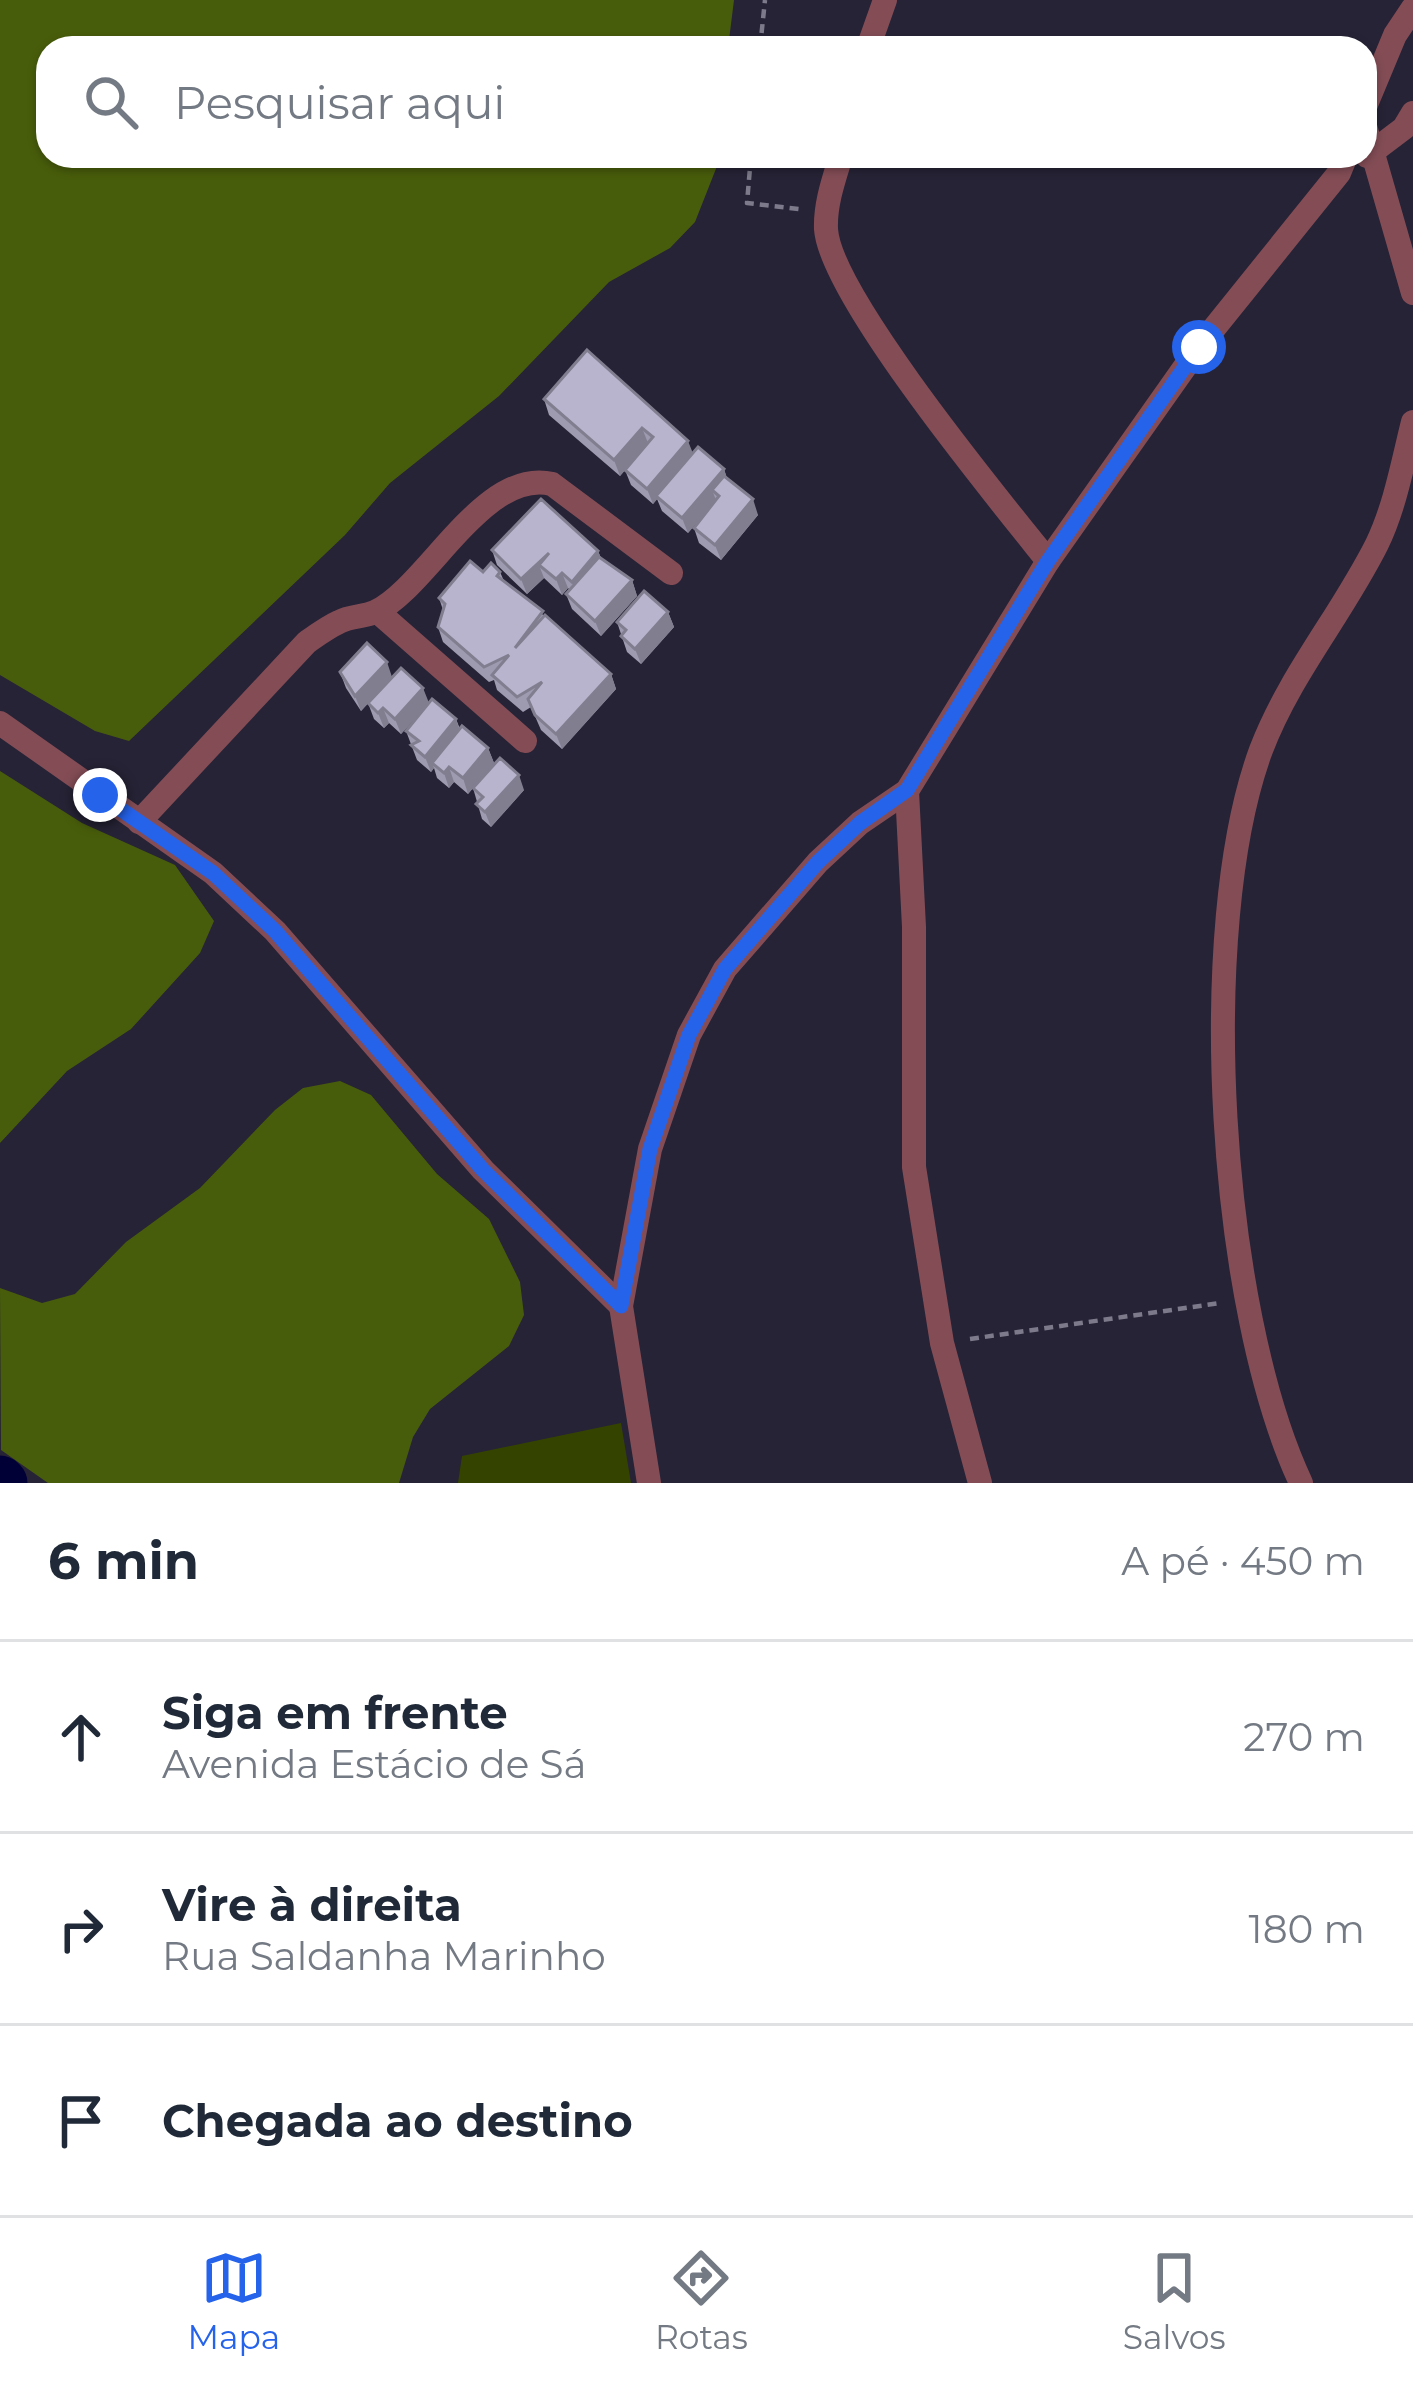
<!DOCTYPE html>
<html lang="pt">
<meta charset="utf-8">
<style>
:root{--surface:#fff;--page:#f6f6f7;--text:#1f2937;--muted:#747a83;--line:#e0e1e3;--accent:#2563eb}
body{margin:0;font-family:Montserrat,sans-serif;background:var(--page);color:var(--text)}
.stop{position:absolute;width:36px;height:36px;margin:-27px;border:9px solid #2563eb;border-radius:50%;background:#fff}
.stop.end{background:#2563eb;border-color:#fff;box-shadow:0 3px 12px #0008}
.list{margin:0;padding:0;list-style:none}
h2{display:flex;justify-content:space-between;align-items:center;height:156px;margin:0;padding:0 48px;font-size:51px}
h2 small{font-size:39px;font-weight:400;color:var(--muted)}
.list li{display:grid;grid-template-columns:78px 1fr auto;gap:36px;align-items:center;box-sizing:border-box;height:192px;padding:0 48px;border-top:3px solid var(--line)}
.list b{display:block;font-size:45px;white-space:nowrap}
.list p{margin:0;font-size:39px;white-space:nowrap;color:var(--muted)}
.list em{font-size:39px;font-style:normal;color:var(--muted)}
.icon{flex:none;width:66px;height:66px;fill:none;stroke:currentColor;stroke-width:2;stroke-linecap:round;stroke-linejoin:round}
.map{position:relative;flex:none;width:1413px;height:1483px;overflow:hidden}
.search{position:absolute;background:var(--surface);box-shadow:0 3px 9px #0004;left:36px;right:36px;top:36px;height:132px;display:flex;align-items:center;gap:30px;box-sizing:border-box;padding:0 42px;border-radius:36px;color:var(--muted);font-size:45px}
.sheet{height:732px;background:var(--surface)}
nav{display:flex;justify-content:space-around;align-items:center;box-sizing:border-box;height:168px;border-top:3px solid var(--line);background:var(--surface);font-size:33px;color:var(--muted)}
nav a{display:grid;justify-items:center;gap:6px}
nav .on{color:var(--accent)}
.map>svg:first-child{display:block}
</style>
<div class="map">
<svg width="1413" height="1483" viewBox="0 0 1413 1483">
<rect width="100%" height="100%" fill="#262336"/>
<!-- green -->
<polygon fill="#344400" points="621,1423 631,1483 458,1483 462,1456"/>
<!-- forest -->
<g fill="#485d0b">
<polygon points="0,0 734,0 728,48 48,48 48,156 721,156 695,222 670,248 609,282 499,396 390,483 345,535 129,741 95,731 0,675"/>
<polygon points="0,771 82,823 175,865 214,921 200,953 131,1029 67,1071 0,1143"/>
<polygon points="340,1081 371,1095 437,1174 489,1219 520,1282 524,1315 509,1346 430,1409 413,1437 399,1483 48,1483 1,1450 0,1288 42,1303 75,1294 126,1242 200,1188 275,1110 303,1088"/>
</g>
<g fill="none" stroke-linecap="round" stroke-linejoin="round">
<!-- river -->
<polyline stroke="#000037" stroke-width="51" points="0,1481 2,1483"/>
<!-- path -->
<g stroke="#7d7a8b" stroke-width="4.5" stroke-dasharray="9 6" stroke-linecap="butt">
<polyline points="760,48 765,0"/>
<polyline points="751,156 747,203 799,209"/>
<polyline points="970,1339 1220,1303"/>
</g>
<!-- minor -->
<g stroke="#844d56" stroke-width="24">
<polyline points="868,48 885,0"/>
<polyline points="1365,107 1395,35 1413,8"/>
<polyline points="1365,126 1413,293"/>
<path d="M 841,156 C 834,179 825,204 826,229 C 830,295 1000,501 1048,561"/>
<polyline points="1367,156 1404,128 1413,113"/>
<polyline points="378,612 525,741"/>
<polyline points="0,723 213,873 275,931 483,1170 621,1306"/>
<polyline points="907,791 914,927 914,1167 942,1343 980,1483"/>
<path d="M 139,822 L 307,642 C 317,635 328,627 339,622 C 350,616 364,617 375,612 C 427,588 484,467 552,484 L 671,573"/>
<polyline points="649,1483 621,1306 650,1149 689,1035 725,969 818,862 860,823 907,791 1048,561 1199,347 1339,173 1346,156"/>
<path d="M 1301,1483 C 1219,1309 1195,929 1261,750 C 1290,674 1341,616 1377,544 C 1395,507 1403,462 1413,422"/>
</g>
</g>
<!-- wall -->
<g fill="#9e9bb0">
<polygon points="587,350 693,453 724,469 727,479 758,515 721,560 699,543 694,528 716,500 688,533 662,511 657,499 653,504 631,485 625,470 644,448 620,476 549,415 544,399"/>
<polygon points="492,550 598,551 601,558 632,580 637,596 601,636 572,609 566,594 570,590 568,588 562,595 544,578 527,594 497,565"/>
<polygon points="483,572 500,572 504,581 611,674 616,689 562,749 541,730 531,707 523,712 497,690 494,680 489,682 443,642 438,627 443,610 439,598"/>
<polygon points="668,612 674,627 641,664 627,652 617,622"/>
<polygon points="340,672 392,677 361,711 346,688"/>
<polygon points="368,703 429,703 456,719 460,729 488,748 494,763 468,794 454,782 449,788 437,778 434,768 431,772 417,760 406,731 427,705 401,734 389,723 384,728 374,719"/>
<polygon points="473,788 524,790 491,827 482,819"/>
</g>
<!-- shaded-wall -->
<g fill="#817e90">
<polygon points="642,428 648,443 620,476 614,460"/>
<polygon points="688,441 694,456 653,504 647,489"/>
<polygon points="724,469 729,484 712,490 716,500 688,533 682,518"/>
<polygon points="753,499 758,515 721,560 715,545"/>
<polygon points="598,551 604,566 578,597 572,582"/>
<polygon points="549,553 539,565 544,578 527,594 521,579"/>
<polygon points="562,573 568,588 562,595 556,579"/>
<polygon points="632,580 637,596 601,636 595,621"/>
<polygon points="668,612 674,627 641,664 635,649"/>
<polygon points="387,662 392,677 361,711 355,696"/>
<polygon points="611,674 616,689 562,749 556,734"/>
<polygon points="423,688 429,703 401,734 395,719"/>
<polygon points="383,708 389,723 384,728 378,713"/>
<polygon points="456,719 461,734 432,763 434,768 431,772 425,757"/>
<polygon points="488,748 494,763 468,794 463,778"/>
<polygon points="449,767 454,782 449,788 444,773"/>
<polygon points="519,775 524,790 491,827 485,812"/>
</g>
<!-- building -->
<g fill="#b8b4cd" stroke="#817e90" stroke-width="3">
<polygon points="587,350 688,441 647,489 625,470 653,437 642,428 614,460 544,399"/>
<polygon points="698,447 724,469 682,518 656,496"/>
<polygon points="724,476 753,499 715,545 694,528 719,496 712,490"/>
<polygon points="541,499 598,551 572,582 562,573 556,579 539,565 549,553 521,579 492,550"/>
<polygon points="599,557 632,580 595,621 566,594"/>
<polygon points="470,561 483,572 491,563 500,572 497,576 543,611 515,648 545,615 611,674 556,734 535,715 528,699 542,682 517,697 492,675 509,655 484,667 438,627 445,604 439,598"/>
<polygon points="644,591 668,612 635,649 621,636 626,630 617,622"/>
<polygon points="367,643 387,662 355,696 340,672"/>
<polygon points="401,668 423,688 395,719 383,708 378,713 368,703"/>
<polygon points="432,699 456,719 425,757 411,745 419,741 406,731"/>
<polygon points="462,726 488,748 463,778 449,767 444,773 432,763"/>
<polygon points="500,758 519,775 485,812 476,804 483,797 473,788"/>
</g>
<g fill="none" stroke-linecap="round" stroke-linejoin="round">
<!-- route -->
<polyline stroke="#2563eb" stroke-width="15" points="100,795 213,873 275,931 483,1170 621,1306 650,1149 689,1035 725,969 818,862 860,823 907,790 1048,561 1199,347"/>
</g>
</svg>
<div class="stop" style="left:1199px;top:347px"></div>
<div class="stop end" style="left:100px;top:795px"></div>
<div class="search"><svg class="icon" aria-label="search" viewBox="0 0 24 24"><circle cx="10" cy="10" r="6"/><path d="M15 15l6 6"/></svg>Pesquisar aqui</div>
</div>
<section class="sheet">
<h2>6 min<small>A pé · 450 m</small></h2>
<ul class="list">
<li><svg class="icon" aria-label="ahead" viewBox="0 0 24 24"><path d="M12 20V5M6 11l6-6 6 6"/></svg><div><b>Siga em frente</b><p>Avenida Estácio de Sá</p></div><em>270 m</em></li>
<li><svg class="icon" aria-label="right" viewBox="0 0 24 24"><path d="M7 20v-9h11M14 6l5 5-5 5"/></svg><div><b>Vire à direita</b><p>Rua Saldanha Marinho</p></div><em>180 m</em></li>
<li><svg class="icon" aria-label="arrive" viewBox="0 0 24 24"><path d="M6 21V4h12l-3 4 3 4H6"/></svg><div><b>Chegada ao destino</b></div></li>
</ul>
</section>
<nav>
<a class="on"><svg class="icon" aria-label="map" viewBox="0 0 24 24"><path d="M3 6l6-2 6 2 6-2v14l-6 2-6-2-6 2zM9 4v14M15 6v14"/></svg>Mapa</a>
<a><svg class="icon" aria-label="directions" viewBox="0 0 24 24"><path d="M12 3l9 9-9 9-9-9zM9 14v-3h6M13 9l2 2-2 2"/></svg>Rotas</a>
<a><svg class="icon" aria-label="saved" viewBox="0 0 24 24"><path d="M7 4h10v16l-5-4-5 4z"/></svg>Salvos</a>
</nav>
